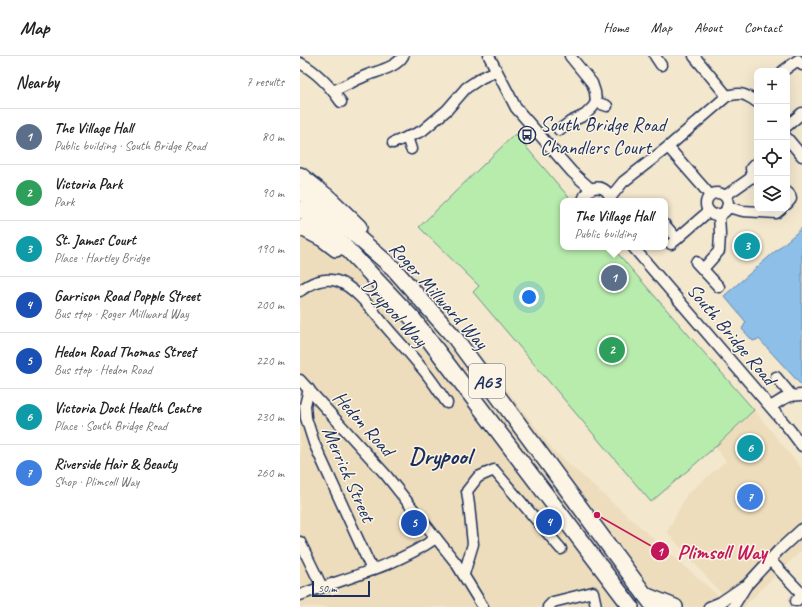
<!DOCTYPE html>
<meta charset="utf-8">
<style>
:root{--surface:#fff;--page:#f6f6f6;--text:#222;--muted:#767676;--line:#e0e0e0;--accent:#1b2f5e}
body{margin:0;font-family:Caveat,sans-serif;background:var(--page);color:var(--text)}
.controls{position:absolute;right:12px;top:12px;display:grid;overflow:hidden;border-radius:8px;box-shadow:0 4px 16px #0002}
.controls button{width:36px;height:36px;display:grid;place-items:center;padding:0;border:0;border-bottom:1px solid var(--line);background:var(--surface);color:var(--text);font:20px sans-serif}
.scale{position:absolute;left:12px;bottom:10px;width:58px;box-sizing:border-box;padding-left:4px;border:2px solid #1b2f5e;border-top:0;font-size:11px;line-height:14px;white-space:nowrap;color:#1b2f5e;-webkit-text-stroke:3px #fcf5e5;paint-order:stroke}
.you{position:absolute;left:229px;top:241px;width:14px;height:14px;margin:-10px;border:3px solid #fff;border-radius:50%;background:#1a73e8;box-shadow:0 0 0 6px #1a73e833}
.badge{display:grid;place-items:center;width:26px;height:26px;border-radius:50%;background:var(--accent);color:#fff;font-size:13px;font-weight:700}
.pin{position:absolute;translate:-50% -50%;border:2px solid #fff;box-shadow:0 1px 4px #0006}
.popup{position:absolute;left:260px;top:142px;width:108px;height:52px;box-sizing:border-box;display:grid;place-content:center;border-radius:8px;background:var(--surface);filter:drop-shadow(0 1px 3px #0005);font-size:13px;white-space:nowrap;color:var(--muted)}
.popup b{font-size:15px;color:var(--text)}
.popup::after{content:'';position:absolute;left:50%;top:100%;margin-left:-8px;border:8px solid transparent;border-top-color:var(--surface)}
.list{margin:0;padding:0;list-style:none}
h2{display:flex;justify-content:space-between;align-items:center;height:52px;margin:0;padding:0 16px;font-size:17px}
h2 small{font-size:13px;font-weight:400;color:var(--muted)}
.list li{display:grid;grid-template-columns:26px 1fr auto;gap:12px;align-items:center;box-sizing:border-box;height:56px;padding:0 16px;border-top:1px solid var(--line)}
.list b{display:block;font-size:15px;white-space:nowrap}
.list p{margin:0;font-size:13px;white-space:nowrap;color:var(--muted)}
.list em{font-size:13px;font-style:normal;color:var(--muted)}
.icon{flex:none;width:22px;height:22px;fill:none;stroke:currentColor;stroke-width:2;stroke-linecap:round;stroke-linejoin:round}
.map{position:relative;flex:none;width:502px;height:551px;overflow:hidden}
header{display:flex;align-items:center;gap:24px;box-sizing:border-box;height:56px;padding:0 20px;background:var(--surface);border-bottom:1px solid var(--line)}
header strong{font-size:19px}
nav{display:flex;gap:22px;margin-inline-start:auto;font-size:14px}
main{display:flex}
aside{flex:1;background:var(--surface)}
.map>svg:first-child{display:block}
</style>
<header>
<strong>Map</strong>
<nav><a>Home</a><a>Map</a><a>About</a><a>Contact</a></nav>
</header>
<main>
<aside>
<h2>Nearby<small>7 results</small></h2>
<ul class="list">
<li><span class="badge" style="background:#5c6f8a">1</span><div><b>The Village Hall</b><p>Public building · South Bridge Road</p></div><em>80 m</em></li>
<li><span class="badge" style="background:#2e9e5b">2</span><div><b>Victoria Park</b><p>Park</p></div><em>90 m</em></li>
<li><span class="badge" style="background:#0f9aa8">3</span><div><b>St. James Court</b><p>Place · Hartley Bridge</p></div><em>190 m</em></li>
<li><span class="badge" style="background:#1a4fb4">4</span><div><b>Garrison Road Popple Street</b><p>Bus stop · Roger Millward Way</p></div><em>200 m</em></li>
<li><span class="badge" style="background:#1a4fb4">5</span><div><b>Hedon Road Thomas Street</b><p>Bus stop · Hedon Road</p></div><em>220 m</em></li>
<li><span class="badge" style="background:#0f9aa8">6</span><div><b>Victoria Dock Health Centre</b><p>Place · South Bridge Road</p></div><em>230 m</em></li>
<li><span class="badge" style="background:#3f7fe0">7</span><div><b>Riverside Hair &amp; Beauty</b><p>Shop · Plimsoll Way</p></div><em>260 m</em></li>
</ul>
</aside>
<div class="map">
<svg width="502" height="551" viewBox="0 0 502 551">
<rect width="100%" height="100%" fill="#f3e7cd"/>
<filter id="ink" filterUnits="userSpaceOnUse"><feTurbulence type="fractalNoise" baseFrequency=".025" numOctaves="2"/><feDisplacementMap in="SourceGraphic" scale="8" xChannelSelector="R" yChannelSelector="G"/><feConvolveMatrix kernelMatrix="1 2 1 2 8 2 1 2 1" color-interpolation-filters="sRGB"/></filter>
<g filter="url(#ink)">
<!-- built -->
<g fill="#edddbc">
<polygon points="0,131 41,157 126,229 255,396 431,551 0,551"/>
<polygon points="454,354 502,413 502,494 447,547 445,551 433,551 367,476 387,438 426,405 415,391"/>
</g>
<!-- green -->
<polygon fill="#b8ecad" stroke="#6a8e86" points="215,78 272,145 263,145 263,191 312,191 454,354 415,391 351,446 173,236 179,230 119,171"/>
<!-- water -->
<polygon fill="#8dbfe9" stroke="#5f85b1" points="502,172 502,330 459,283 453,285 442,273 446,266 424,240"/>
<g fill="none" stroke-linecap="round" stroke-linejoin="round">
<defs>
<g id="minor">
<polyline points="189,0 216,52 272,116 291,133"/>
<polyline points="355,0 361,9"/>
<polyline points="394,0 427,40"/>
<path d="M 0,7 C 17,16 30,30 41,46"/>
<polyline points="483,15 498,4 502,9"/>
<path d="M 33,35 C 44,30 54,25 65,20 C 77,15 96,12 103,0"/>
<polyline points="296,46 307,50"/>
<polyline points="487,70 502,57"/>
<polyline points="259,74 270,66 285,59 293,51 296,46 295,36 292,27 270,0"/>
<polyline points="107,81 111,93"/>
<polyline points="487,82 502,100"/>
<polyline points="93,87 122,75 147,54 166,32 181,22 196,15"/>
<polyline points="368,91 410,139"/>
<polyline points="452,121 451,112 457,106"/>
<polyline points="487,136 490,139 491,143 487,148"/>
<circle cx="417" cy="148" r="11"/>
<polyline points="425,140 452,121 457,122"/>
<path d="M 310,142 L 323,126 L 368,91 L 427,40 C 441,36 445,38 457,46"/>
<path d="M 283,145 C 287,127 308,127 311,145"/>
<polyline points="427,151 443,155 476,157 481,153"/>
<polyline points="365,169 377,183"/>
<polyline points="371,188 409,155"/>
<polyline points="333,191 490,374 502,390"/>
<polyline points="396,206 419,231"/>
<polyline points="403,213 419,195 420,178 419,158"/>
<path d="M 0,235 C 10,227 24,221 37,225 C 56,231 75,258 88,273 C 98,285 110,297 120,310 C 130,321 138,334 147,347"/>
<polyline points="476,321 491,339"/>
<polyline points="0,324 86,419 156,507 183,551"/>
<polyline points="9,333 5,349 6,362 14,387 72,514"/>
<path d="M 471,351 C 483,343 487,339 502,339"/>
<polyline points="0,486 22,531"/>
<polyline points="469,503 502,538"/>
<polyline points="164,518 173,488 169,449 167,435 178,421 194,414 261,493"/>
<path d="M 0,539 C 46,522 96,510 136,482"/>
<polyline points="496,545 502,539"/>
<polyline points="248,551 253,546 293,536 296,550"/>
<polyline points="409,551 421,546 443,531"/>
<polyline points="433,551 446,530 478,495 502,473"/>
</g>
<g id="highway">
<polyline points="0,119 29,142 59,171"/>
<polyline points="0,136 33,160 93,212 155,282 354,551"/>
<polyline points="0,153 33,178 114,264 331,551"/>
<polyline points="0,171 23,183 36,193"/>
<polyline points="345,539 375,551"/>
</g>
</defs>
<!-- minor casing -->
<use href="#minor" stroke="#1b2f5e" stroke-width="13"/>
<!-- highway casing -->
<use href="#highway" stroke="#1b2f5e" stroke-width="18"/>
<!-- minor -->
<use href="#minor" stroke="#fcf5e5" stroke-width="10"/>
<!-- highway -->
<use href="#highway" stroke="#fcf5e5" stroke-width="15"/>
</g>
</g>
<!-- icons -->
<defs>
<symbol id="bus-ring" viewBox="-11 -11 22 22"><circle r="9.5" fill="#fcf5e5" stroke="#1b2f5e" stroke-width="1.5"/><path d="M-5-6H5V4H4V6H2V4H-2V6H-4V4H-5ZM-3.5-4V0h7V-4ZM-3.5 1.2v1.5H-2V1.2ZM2 1.2v1.5H3.5V1.2Z" fill="#1b2f5e"/></symbol>
</defs>
<g fill-rule="evenodd">
<use href="#bus-ring" x="217" y="69" width="20" height="20"/>
</g>
<g text-anchor="middle" stroke-width="3" stroke-linejoin="round" paint-order="stroke">
<!-- shield labels -->
<rect fill="#fcf5e5" stroke="#5e6a86" stroke-width="1" x="169" y="308" width="36" height="34" rx="3"/>
<g font-size="19" font-weight="bold" fill="#1b2f5e">
<text x="187" y="332">A63</text>
</g>
<!-- poi labels -->
<g font-size="20" fill="#1b2f5e" stroke="#fcf5e5" text-anchor="start">
<text x="240" y="75">South Bridge Road<tspan x="240" dy="23">Chandlers Court</tspan></text>
</g>
<!-- street labels -->
<g font-size="20" fill="#1b2f5e" stroke="#fcf5e5">
<text transform="translate(139 239) rotate(48)" y="7">Roger Millward Way</text>
<text transform="translate(95 256) rotate(47)" y="7">Drypool Way</text>
<text transform="translate(432 278) rotate(50)" y="7">South Bridge Road</text>
<text transform="translate(64 367) rotate(48)" y="7">Hedon Road</text>
<text transform="translate(49 418) rotate(66)" y="7">Merrick Street</text>
</g>
<!-- district labels -->
<g font-size="24" font-weight="bold" fill="#1b2f5e" stroke="#fcf5e5">
<text x="140" y="408">Drypool</text>
</g>
</g>
<!-- callouts -->
<path fill="none" stroke="#c2185b" stroke-width="1.5" d="M297 459L360 495"/>
<g fill="#c2185b" stroke="#fcf5e5" stroke-width="1.5">
<circle cx="297" cy="459" r="4"/>
<circle cx="360" cy="495" r="10"/>
</g>
<g font-size="12" text-anchor="middle" font-weight="bold" fill="#fff">
<text x="360" y="500">1</text>
</g>
<g font-size="21" text-anchor="middle" font-weight="bold" fill="#c2185b" stroke="#fcf5e5" stroke-width="3" stroke-linejoin="round" paint-order="stroke">
<text x="422" y="503">Plimsoll Way</text>
</g>
</svg>
<div class="controls">
<button>+</button>
<button>−</button>
<button><svg class="icon" aria-label="locate" viewBox="0 0 24 24"><circle cx="12" cy="12" r="6"/><path d="M12 2v4M12 18v4M2 12h4M18 12h4"/></svg></button>
<button><svg class="icon" aria-label="layers" viewBox="0 0 24 24"><path d="M12 4l9 5-9 5-9-5zM3 14l9 5 9-5"/></svg></button>
</div>
<div class="scale">50 m</div>
<div class="you"></div>
<div class="pin badge" style="left:314px;top:222px;background:#5c6f8a">1</div>
<div class="popup"><b>The Village Hall</b>Public building</div>
<div class="pin badge" style="left:312px;top:294px;background:#2e9e5b">2</div>
<div class="pin badge" style="left:447px;top:190px;background:#0f9aa8">3</div>
<div class="pin badge" style="left:249px;top:466px;background:#1a4fb4">4</div>
<div class="pin badge" style="left:114px;top:467px;background:#1a4fb4">5</div>
<div class="pin badge" style="left:450px;top:392px;background:#0f9aa8">6</div>
<div class="pin badge" style="left:450px;top:441px;background:#3f7fe0">7</div>
</div>
</main>
